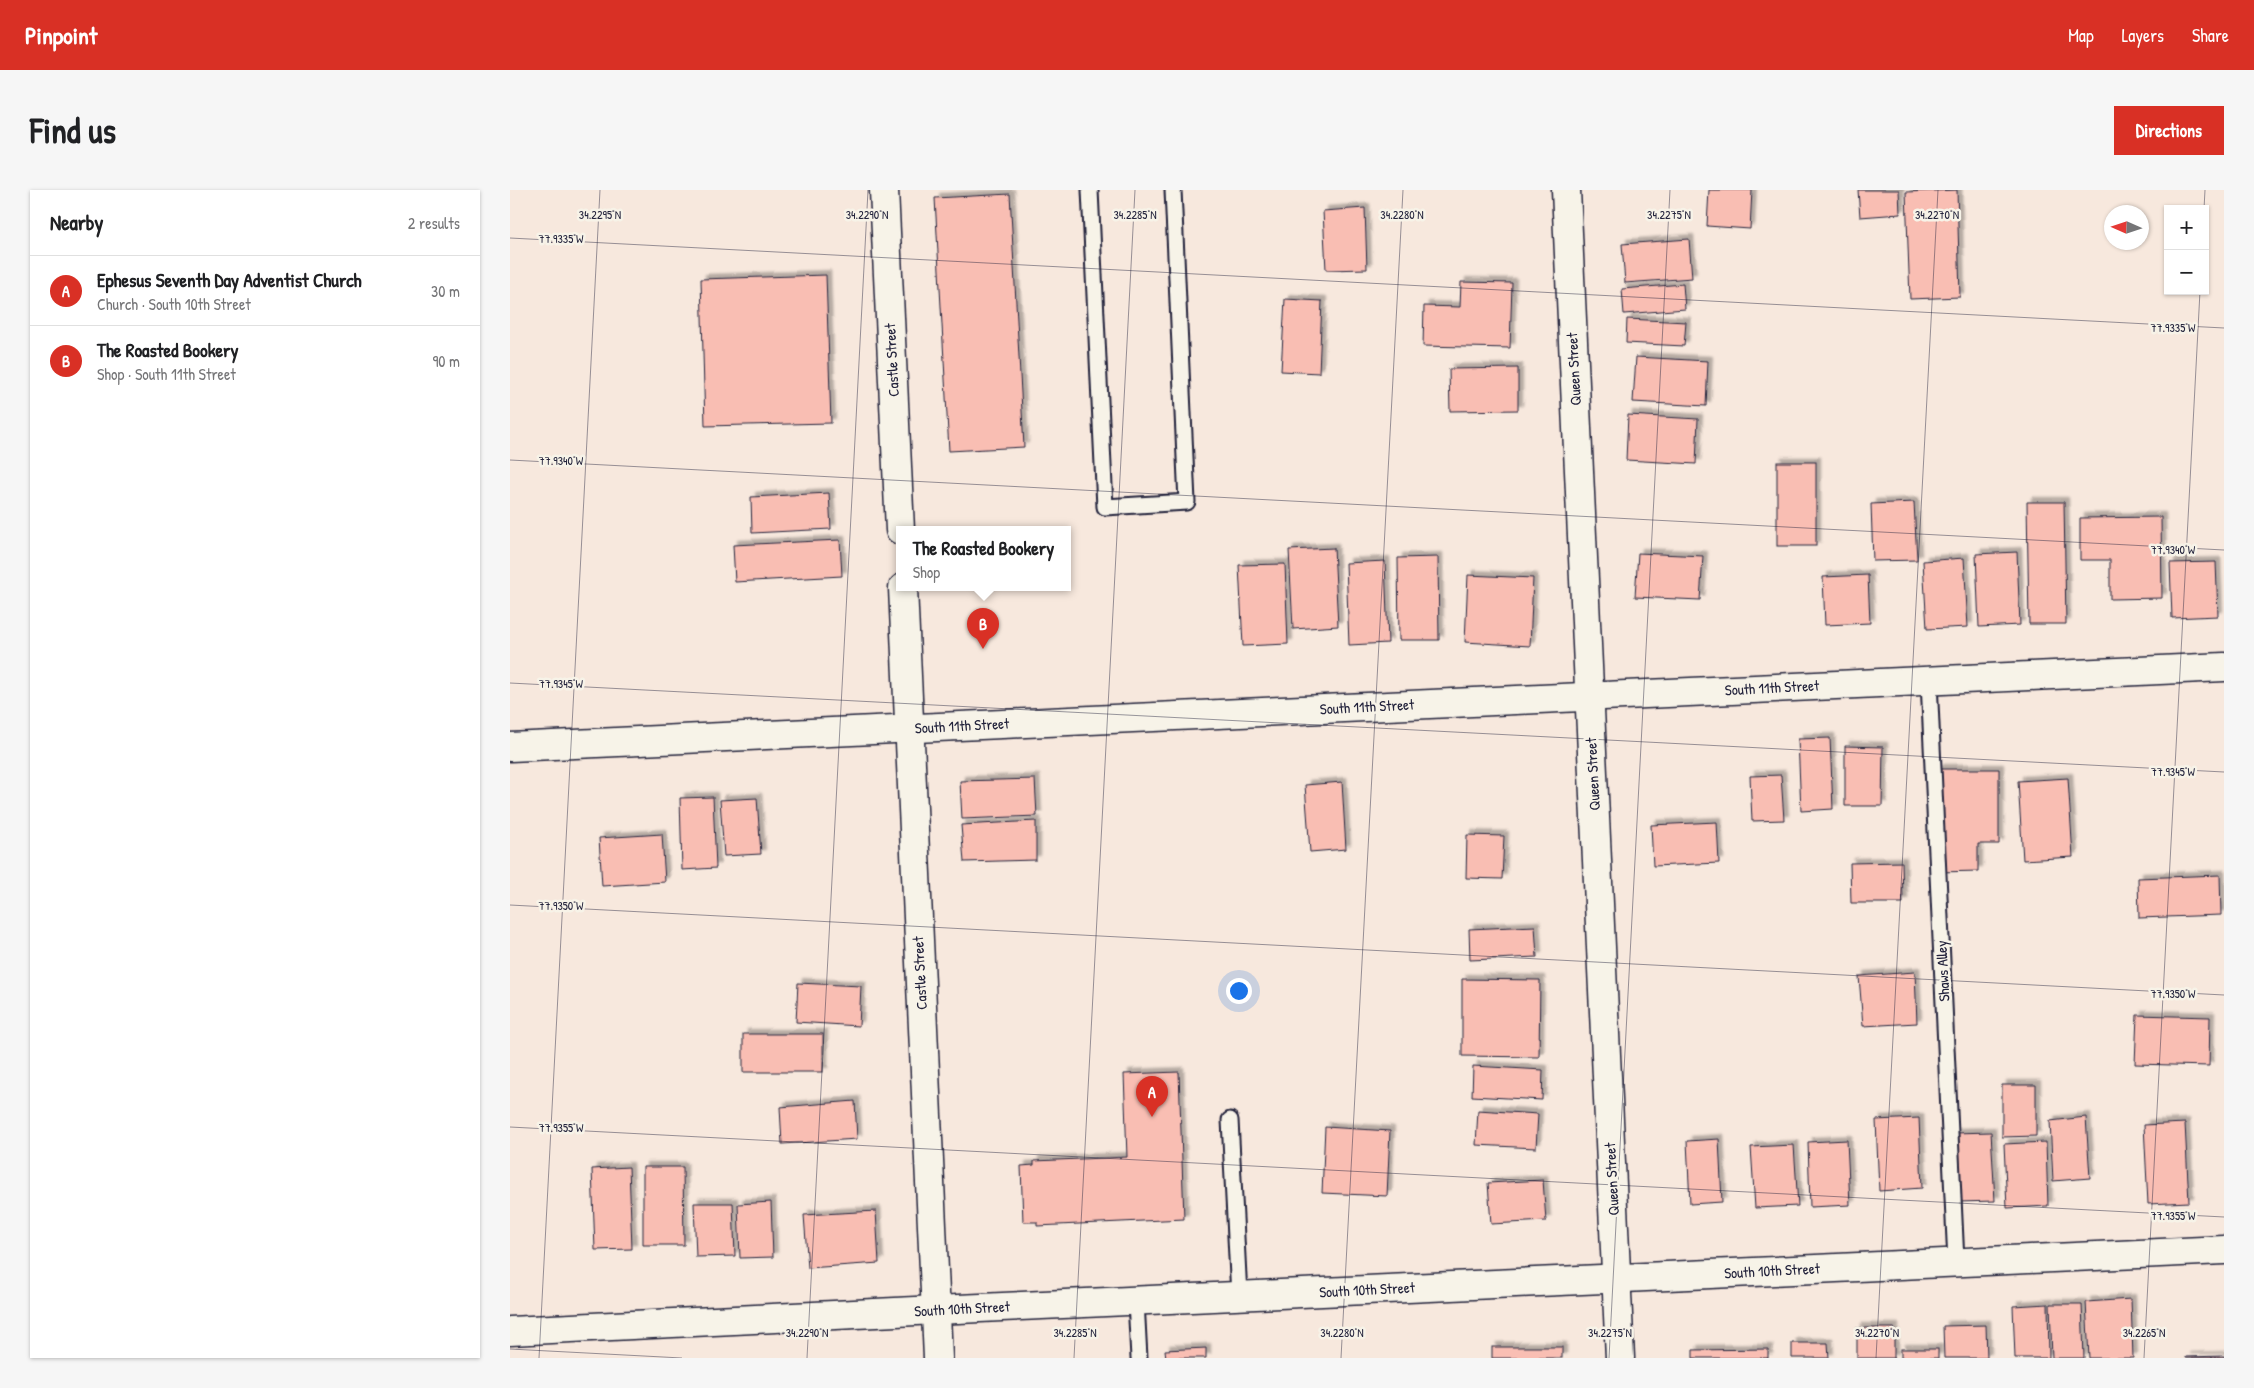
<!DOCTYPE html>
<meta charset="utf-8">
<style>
:root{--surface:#fff;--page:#f6f6f6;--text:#202124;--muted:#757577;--line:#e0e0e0;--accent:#d93025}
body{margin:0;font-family:"Patrick Hand",sans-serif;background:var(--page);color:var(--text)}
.controls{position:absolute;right:15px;top:15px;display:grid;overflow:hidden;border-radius:0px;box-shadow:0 1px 4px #0004}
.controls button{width:45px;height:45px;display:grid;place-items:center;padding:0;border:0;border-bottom:1px solid var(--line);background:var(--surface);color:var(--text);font:25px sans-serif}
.compass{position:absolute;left:1594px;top:15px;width:45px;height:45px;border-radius:50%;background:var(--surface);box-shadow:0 1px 4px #0004;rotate:273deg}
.you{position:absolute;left:728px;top:800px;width:18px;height:18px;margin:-12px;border:4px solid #fff;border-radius:50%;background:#1a73e8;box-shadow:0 0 0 8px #1a73e833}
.badge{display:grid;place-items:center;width:32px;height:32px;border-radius:50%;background:var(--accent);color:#fff;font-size:16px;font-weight:700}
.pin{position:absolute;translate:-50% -41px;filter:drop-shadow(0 1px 2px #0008)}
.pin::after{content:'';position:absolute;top:26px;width:18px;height:15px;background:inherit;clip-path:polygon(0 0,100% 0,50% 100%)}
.popup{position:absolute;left:386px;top:336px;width:175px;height:65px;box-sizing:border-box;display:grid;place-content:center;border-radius:0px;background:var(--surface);filter:drop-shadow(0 1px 4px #0005);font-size:16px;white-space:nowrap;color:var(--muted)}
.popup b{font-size:19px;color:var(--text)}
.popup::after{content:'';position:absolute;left:50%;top:100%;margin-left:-10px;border:10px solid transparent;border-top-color:var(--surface)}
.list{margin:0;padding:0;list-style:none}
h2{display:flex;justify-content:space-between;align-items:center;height:65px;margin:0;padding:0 20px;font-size:21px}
h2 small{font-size:16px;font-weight:400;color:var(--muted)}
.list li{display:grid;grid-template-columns:32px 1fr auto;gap:15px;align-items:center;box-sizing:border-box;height:70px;padding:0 20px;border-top:1px solid var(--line)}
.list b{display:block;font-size:19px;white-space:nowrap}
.list p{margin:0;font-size:16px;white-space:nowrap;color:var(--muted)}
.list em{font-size:16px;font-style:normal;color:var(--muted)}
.map{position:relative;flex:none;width:1714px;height:1168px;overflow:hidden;border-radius:0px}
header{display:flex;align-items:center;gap:30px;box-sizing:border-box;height:70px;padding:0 25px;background:var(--accent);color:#fff}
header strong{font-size:24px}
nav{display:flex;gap:28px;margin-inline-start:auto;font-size:18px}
.intro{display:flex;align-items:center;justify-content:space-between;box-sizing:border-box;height:120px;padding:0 30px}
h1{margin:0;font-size:35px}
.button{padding:12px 22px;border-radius:0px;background:var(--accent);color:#fff;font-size:18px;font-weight:700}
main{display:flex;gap:30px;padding:0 30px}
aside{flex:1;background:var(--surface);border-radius:0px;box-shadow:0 1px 4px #0004}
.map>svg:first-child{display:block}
</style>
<header>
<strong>Pinpoint</strong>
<nav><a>Map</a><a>Layers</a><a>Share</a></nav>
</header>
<div class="intro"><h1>Find us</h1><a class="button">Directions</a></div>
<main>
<aside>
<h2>Nearby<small>2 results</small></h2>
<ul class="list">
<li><span class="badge">A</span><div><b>Ephesus Seventh Day Adventist Church</b><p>Church · South 10th Street</p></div><em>30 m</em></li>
<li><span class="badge">B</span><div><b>The Roasted Bookery</b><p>Shop · South 11th Street</p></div><em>90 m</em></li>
</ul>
</aside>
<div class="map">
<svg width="1714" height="1168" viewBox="0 0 1714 1168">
<defs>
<filter id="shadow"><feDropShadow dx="4.5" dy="-4.5" stdDeviation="1" flood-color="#0004"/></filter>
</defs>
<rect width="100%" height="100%" fill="#f7e8dd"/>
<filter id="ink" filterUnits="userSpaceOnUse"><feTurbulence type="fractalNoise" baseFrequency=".02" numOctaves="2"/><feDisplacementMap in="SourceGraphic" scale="10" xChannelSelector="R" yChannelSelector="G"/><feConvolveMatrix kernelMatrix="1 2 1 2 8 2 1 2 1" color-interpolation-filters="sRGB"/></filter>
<g filter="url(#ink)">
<!-- building -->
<g fill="#f9beb3" stroke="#22223b" filter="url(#shadow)">
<polygon points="1199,0 1242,0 1240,39 1197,36"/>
<polygon points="1348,0 1389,0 1390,24 1350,27"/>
<polygon points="1447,0 1450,107 1400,109 1396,2"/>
<polygon points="500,4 514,257 439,261 425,8"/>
<polygon points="855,18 857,79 816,80 813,21"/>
<polygon points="1179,49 1182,88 1115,93 1112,54"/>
<polygon points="316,85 321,233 195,236 191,89"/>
<polygon points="951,92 1002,93 1000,158 913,156 914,116 950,117"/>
<polygon points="1173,94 1175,119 1114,124 1112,99"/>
<polygon points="775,109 812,111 809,183 771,181"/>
<polygon points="1117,129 1176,132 1174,156 1116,153"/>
<polygon points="1126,167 1198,171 1196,216 1123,212"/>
<polygon points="1008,178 1008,220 940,221 939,179"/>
<polygon points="1118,225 1188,229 1186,274 1116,270"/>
<rect x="1267" y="272" width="39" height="84"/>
<polygon points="319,303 321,339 242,343 241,307"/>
<polygon points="1404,312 1407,370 1363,371 1361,314"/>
<polygon points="1517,312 1554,312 1556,434 1519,434"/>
<polygon points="1651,327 1652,408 1600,409 1600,370 1570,370 1570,328"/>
<polygon points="330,350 332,386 225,392 223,355"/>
<polygon points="824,358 828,436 783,439 779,360"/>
<polygon points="1507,362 1510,435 1469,437 1466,364"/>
<polygon points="1128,363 1193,366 1190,410 1125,407"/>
<polygon points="928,367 929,450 889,450 888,368"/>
<polygon points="1454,368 1458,437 1417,439 1413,371"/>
<polygon points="875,371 878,453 839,455 836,373"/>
<polygon points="1706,372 1708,426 1662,428 1660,373"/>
<polygon points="775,374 778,454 733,456 729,375"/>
<polygon points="958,385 1023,388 1020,456 955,452"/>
<polygon points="1358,385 1360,433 1315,435 1313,387"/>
<polygon points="1320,548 1323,619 1291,621 1288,549"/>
<polygon points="1335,556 1373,557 1372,616 1335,616"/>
<polygon points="1427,579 1489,579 1489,654 1468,654 1468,681 1429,682"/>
<polygon points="1271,585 1274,630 1242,631 1240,586"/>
<polygon points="1558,588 1563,667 1513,670 1508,591"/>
<polygon points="525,589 527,626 452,629 450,591"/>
<polygon points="832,592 836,659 800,662 795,595"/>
<polygon points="203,607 206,678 172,680 170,608"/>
<polygon points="247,608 251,664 214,666 210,610"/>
<polygon points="526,631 526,670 454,672 451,635"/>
<polygon points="1207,632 1209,673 1143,676 1141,635"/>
<polygon points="152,644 155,692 92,696 89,648"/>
<polygon points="957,645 994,646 992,689 956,688"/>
<polygon points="1392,672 1393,713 1341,713 1340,673"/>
<polygon points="1710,685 1711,725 1629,728 1628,688"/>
<polygon points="1025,736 1027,767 960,770 959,739"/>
<polygon points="1405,782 1407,833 1353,836 1349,786"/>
<polygon points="952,789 1030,790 1029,867 952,866"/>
<polygon points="288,793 351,796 349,836 286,832"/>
<polygon points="1627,825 1700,827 1699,876 1625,874"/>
<rect x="233" y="844" width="80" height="38"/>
<polygon points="963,876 1033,880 1032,910 962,906"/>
<polygon points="669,882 674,1029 527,1036 527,1032 513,1032 511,976 524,975 524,971 617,967 614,884"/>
<polygon points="1492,895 1526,895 1526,946 1492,947"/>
<polygon points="345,911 347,949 272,954 270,917"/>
<polygon points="968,920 1028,924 1026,958 966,955"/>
<polygon points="1576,927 1580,988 1543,991 1540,931"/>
<polygon points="1409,928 1412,998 1369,1001 1366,930"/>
<polygon points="1675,933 1679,1012 1638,1014 1634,935"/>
<polygon points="815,937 880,941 877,1006 812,1003"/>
<polygon points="1481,942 1485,1011 1448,1012 1445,943"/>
<polygon points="1209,949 1212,1012 1180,1014 1177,951"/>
<polygon points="1337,950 1340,1015 1300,1017 1298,952"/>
<polygon points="1536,952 1538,1016 1497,1018 1494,954"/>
<polygon points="1284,955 1288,1016 1245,1018 1241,957"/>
<polygon points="119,977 122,1059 85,1060 82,979"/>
<polygon points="133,977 173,977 174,1055 133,1055"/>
<polygon points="1033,990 1036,1031 981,1034 978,993"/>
<polygon points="261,1012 263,1067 230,1068 228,1014"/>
<polygon points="184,1013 223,1013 225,1066 186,1067"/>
<polygon points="366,1021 369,1073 298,1078 294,1025"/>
<polygon points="1621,1109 1623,1168 1579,1168 1576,1112"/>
<polygon points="1538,1114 1539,1168 1505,1168 1503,1116"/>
<polygon points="1540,1114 1572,1114 1574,1168 1542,1168"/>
<polygon points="1476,1135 1477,1168 1434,1168 1433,1136"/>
<rect x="1347" y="1138" width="37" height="30"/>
<polygon points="1282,1153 1318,1153 1319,1168 1282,1168"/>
<rect x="982" y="1157" width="70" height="11"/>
<polygon points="696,1158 696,1168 656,1168 655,1160"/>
<polygon points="1258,1159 1258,1168 1183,1168 1183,1160"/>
<rect x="1391" y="1159" width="37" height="9"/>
<polygon points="1714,1166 1714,1168 1676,1168 1676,1167"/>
</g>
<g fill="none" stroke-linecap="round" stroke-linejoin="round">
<defs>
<g id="service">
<polyline points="580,0 595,317 677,312 663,0"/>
<polyline points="1419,491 1446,1072"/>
<polyline points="720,930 729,1106"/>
<polyline points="626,1111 629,1168"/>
</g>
<g id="minor">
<polyline points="1056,0 1110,1168"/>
<polyline points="0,557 1714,477"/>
<polyline points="426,1120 1714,1060"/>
</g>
<g id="tertiary">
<polyline points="374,0 390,340"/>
<polyline points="393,398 428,1168"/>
<polyline points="0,1141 426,1120"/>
</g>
</defs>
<!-- service casing -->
<use href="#service" stroke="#22223b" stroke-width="19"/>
<!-- minor casing -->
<use href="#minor" stroke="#22223b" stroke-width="31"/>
<!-- tertiary casing -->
<use href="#tertiary" stroke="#22223b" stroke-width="31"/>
<!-- service -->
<use href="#service" stroke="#f7f3e8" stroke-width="15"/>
<!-- minor -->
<use href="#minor" stroke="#f7f3e8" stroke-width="28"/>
<!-- tertiary -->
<use href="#tertiary" stroke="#f7f3e8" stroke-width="28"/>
</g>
</g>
<!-- ticks -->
<path fill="none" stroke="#22223b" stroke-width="1" stroke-opacity="0.45" d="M 1694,19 L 1695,0M 0,48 L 1714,138M 0,270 L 1714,360M 0,493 L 1714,582M 0,715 L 1714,805M 0,937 L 1714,1027M 0,1159 L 172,1168M 29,1168 L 90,0M 297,1168 L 358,0M 564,1168 L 625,0M 831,1168 L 893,0M 1099,1168 L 1160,0M 1366,1168 L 1428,0M 1634,1168 L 1690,101"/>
<g text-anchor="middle" stroke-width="5" stroke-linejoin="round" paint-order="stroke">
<!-- street labels -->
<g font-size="15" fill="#22223b" stroke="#f7f3e8">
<text transform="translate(382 170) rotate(-93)" y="5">Castle Street</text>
<text transform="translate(1064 179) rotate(-93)" y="5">Queen Street</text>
<text transform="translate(1262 498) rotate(-3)" y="5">South 11th Street</text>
<text transform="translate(857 517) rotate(-3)" y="5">South 11th Street</text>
<text transform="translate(452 536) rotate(-3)" y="5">South 11th Street</text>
<text transform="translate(1083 584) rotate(-93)" y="5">Queen Street</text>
<text transform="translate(1433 781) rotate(-93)" y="5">Shaws Alley</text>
<text transform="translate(410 783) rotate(-93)" y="5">Castle Street</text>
<text transform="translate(1102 989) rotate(-93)" y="5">Queen Street</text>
<text transform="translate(1262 1081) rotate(-3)" y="5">South 10th Street</text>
<text transform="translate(857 1100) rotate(-3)" y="5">South 10th Street</text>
<text transform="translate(452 1119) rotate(-3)" y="5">South 10th Street</text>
</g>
</g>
<g font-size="12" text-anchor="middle" fill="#22223b" stroke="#f7f3e8" stroke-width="5" stroke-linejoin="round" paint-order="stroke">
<text x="90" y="29">34.2295°N</text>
<text x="357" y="29">34.2290°N</text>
<text x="625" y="29">34.2285°N</text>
<text x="892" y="29">34.2280°N</text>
<text x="1159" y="29">34.2275°N</text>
<text x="1427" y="29">34.2270°N</text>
<text x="51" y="53">77.9335°W</text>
<text x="1663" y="142">77.9335°W</text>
<text x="51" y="275">77.9340°W</text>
<text x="1663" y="364">77.9340°W</text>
<text x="51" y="498">77.9345°W</text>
<text x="1663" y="586">77.9345°W</text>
<text x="51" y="720">77.9350°W</text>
<text x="1663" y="808">77.9350°W</text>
<text x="51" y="942">77.9355°W</text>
<text x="1663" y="1030">77.9355°W</text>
<text x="297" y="1147">34.2290°N</text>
<text x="565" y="1147">34.2285°N</text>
<text x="832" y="1147">34.2280°N</text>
<text x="1100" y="1147">34.2275°N</text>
<text x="1367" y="1147">34.2270°N</text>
<text x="1634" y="1147">34.2265°N</text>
</g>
</svg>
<div class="controls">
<button>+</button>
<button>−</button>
</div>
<svg class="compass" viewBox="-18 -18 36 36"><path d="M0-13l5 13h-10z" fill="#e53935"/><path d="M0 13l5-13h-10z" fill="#757577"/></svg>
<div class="you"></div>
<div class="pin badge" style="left:642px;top:927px">A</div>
<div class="pin badge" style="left:473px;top:459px">B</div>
<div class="popup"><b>The Roasted Bookery</b>Shop</div>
</div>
</main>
